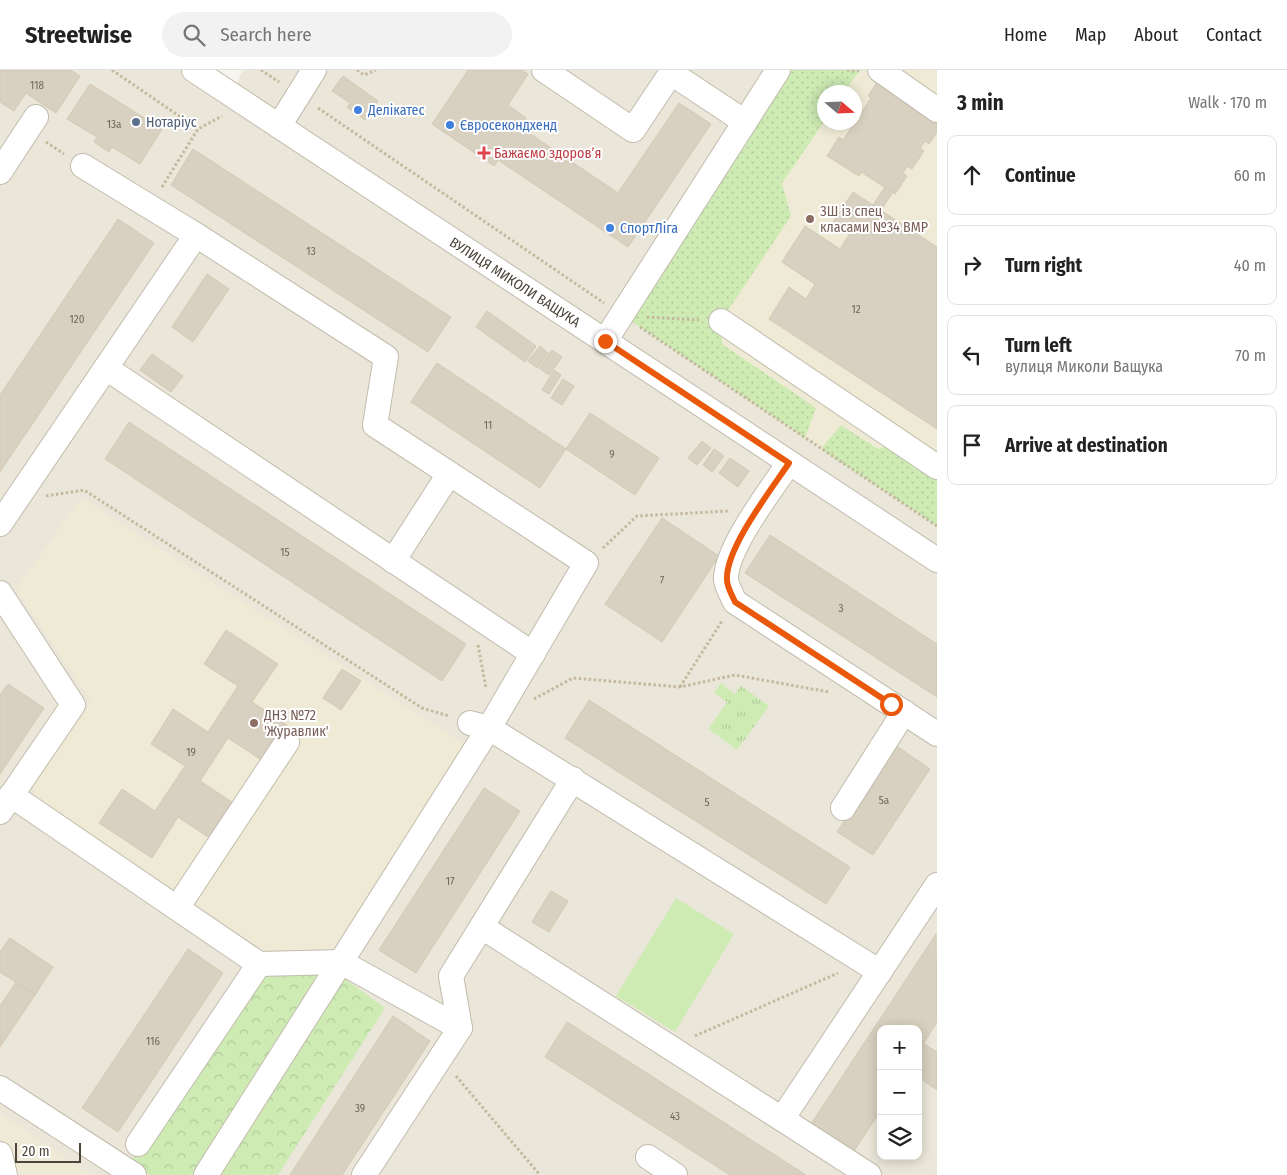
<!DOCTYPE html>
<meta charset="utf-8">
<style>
:root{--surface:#fff;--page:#f2f2f2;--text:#222;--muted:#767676;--line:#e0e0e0}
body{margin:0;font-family:"Fira Sans Condensed",sans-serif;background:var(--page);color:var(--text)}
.controls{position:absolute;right:15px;bottom:15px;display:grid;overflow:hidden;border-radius:10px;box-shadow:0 2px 12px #0003}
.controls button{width:45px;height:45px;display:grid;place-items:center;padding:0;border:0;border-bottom:1px solid var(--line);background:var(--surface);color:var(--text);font:25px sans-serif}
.compass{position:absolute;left:817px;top:15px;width:45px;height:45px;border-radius:50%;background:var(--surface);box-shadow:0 2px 12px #0003;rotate:109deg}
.scale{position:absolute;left:15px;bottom:12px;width:66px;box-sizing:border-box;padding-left:5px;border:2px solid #4b4539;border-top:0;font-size:14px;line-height:18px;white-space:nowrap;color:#4b4539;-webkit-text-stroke:4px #fff;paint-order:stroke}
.stop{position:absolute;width:15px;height:15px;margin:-11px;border:4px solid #ea580c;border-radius:50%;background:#fff}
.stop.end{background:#ea580c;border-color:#fff;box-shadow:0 1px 5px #0008}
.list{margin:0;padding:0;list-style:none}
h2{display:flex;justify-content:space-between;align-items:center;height:65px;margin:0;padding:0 20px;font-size:21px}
h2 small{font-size:16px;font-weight:400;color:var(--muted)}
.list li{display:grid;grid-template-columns:32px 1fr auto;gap:15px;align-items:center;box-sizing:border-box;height:80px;margin:0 10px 10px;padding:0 10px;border:1px solid var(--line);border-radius:10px}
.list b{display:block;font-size:19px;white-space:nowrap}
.list p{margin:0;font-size:16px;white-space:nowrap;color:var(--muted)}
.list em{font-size:16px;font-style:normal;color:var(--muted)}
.icon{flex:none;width:28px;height:28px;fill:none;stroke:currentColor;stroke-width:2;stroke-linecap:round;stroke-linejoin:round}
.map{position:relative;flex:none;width:937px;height:1105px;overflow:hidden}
header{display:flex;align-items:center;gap:30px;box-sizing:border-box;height:70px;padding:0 25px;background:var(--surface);border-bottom:1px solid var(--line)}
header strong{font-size:24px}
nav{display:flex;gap:28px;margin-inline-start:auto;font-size:18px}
.search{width:350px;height:45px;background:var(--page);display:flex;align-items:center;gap:12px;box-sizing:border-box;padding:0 18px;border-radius:28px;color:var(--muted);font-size:19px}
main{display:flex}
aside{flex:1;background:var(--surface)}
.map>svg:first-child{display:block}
</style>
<header>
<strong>Streetwise</strong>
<div class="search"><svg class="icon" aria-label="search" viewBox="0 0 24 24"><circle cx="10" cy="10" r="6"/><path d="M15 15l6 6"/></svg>Search here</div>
<nav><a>Home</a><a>Map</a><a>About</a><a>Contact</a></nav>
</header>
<main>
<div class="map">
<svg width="937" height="1105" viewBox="0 0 937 1105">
<defs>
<pattern id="grass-dots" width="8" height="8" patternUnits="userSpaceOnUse" patternTransform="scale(1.25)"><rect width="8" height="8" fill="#ceebb4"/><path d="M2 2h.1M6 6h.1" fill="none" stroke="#b2cb9c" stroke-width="1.8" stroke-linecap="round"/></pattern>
<pattern id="forest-crowns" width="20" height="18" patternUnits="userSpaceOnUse" patternTransform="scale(1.25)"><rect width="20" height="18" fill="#ceebb4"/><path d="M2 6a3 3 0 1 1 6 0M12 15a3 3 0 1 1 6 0" fill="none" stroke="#b2cb9c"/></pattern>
<pattern id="park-tufts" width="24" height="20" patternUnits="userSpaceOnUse" patternTransform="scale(1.25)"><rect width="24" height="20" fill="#ceebb4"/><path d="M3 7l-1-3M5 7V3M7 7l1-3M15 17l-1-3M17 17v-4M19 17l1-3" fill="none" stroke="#b2cb9c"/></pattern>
</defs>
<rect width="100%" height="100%" fill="#f6f4ec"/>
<!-- residential -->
<path fill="#eae6d9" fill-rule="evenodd" d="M 0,0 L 194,0 L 235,27 L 240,5 L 244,0 L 937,0 L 937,1105 L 0,1105 ZM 824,22 L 854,22 L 854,52 L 824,52 ZM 881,959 L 918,959 L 918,1086 L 881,1086 Z"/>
<!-- education -->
<g fill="#efead5" fill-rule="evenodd">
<path d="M 779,0 L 937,0 L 937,456 L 622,245 ZM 824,22 L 854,22 L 854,52 L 824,52 Z"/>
<polygon points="81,428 466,675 335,879 267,882 35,727 34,714 91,632 16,519"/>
<polygon points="0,1043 92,1105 0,1105"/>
</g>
<!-- grass -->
<g fill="url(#grass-dots)">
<polygon points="778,0 860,0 844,22 824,22 824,52 782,113 791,146 721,251 722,274 816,338 805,368 622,245"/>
<polygon points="841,355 878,379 899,372 937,397 937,456 821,379"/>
</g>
<!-- forest -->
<polygon fill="url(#forest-crowns)" points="322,892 385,938 278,1105 150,1105 128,1092 144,1080 263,904"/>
<!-- park -->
<polygon fill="url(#park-tufts)" points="721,613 735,624 741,616 769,636 737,680 708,659 727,632 714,623"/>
<!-- pitch -->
<polygon fill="#ceebb4" points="676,828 734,864 675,962 616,926"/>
<!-- building -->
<g fill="#d8d0c0" stroke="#d3c9b3">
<polygon points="0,0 70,0 80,6 56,43 26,23 14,41 0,32"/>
<polygon points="468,0 522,0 528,4 508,35 526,48 520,57 618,123 679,33 711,54 628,177 498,90 494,96 432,54"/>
<polygon points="343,6 378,31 365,50 347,37 350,33 332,21"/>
<polygon points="879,9 907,33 937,53 937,62 929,74 925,71 920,78 924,81 912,99 907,96 903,103 907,106 895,124 861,102 859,106 827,86 839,67 843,70 871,28 868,26"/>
<polygon points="90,14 162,59 140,94 112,77 109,82 94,72 97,67 67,49"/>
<polygon points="193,79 451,247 428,282 171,115"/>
<polygon points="885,117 893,122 881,140 873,135"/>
<polygon points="853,122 937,177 937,359 769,249 789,217 806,229 815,214 782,192 805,156 840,179 850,163 833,152"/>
<polygon points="118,149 154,173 0,402 0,325"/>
<polygon points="207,204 229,219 193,272 172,257"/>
<polygon points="487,241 536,276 525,292 476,257"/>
<polygon points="540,276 548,283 537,298 528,291"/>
<polygon points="552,280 562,287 549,305 539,298"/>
<polygon points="152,284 183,306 171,322 140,300"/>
<polygon points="437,293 566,379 540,418 411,332"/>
<polygon points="554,300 561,305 549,324 542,320"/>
<polygon points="563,309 574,316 562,335 551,328"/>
<polygon points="590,343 659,388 635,425 566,379"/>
<polygon points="129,352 466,574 442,611 105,389"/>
<polygon points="702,371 711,378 697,395 688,388"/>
<polygon points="714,379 724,386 712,402 703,395"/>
<polygon points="730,388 749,401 738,417 719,403"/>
<polygon points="662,448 719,486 662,572 605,534"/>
<polygon points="770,465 937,574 937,627 745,503"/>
<polygon points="226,560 278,594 252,632 287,655 263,691 228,668 200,711 235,734 211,769 178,747 152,788 99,753 122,719 155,741 185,696 151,674 173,639 208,662 238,616 204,594"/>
<polygon points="342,599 361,611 341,640 323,628"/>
<polygon points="8,614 44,638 0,704 0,625"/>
<polygon points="589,630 850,797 826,834 565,668"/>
<polygon points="895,675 930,699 873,785 837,762"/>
<polygon points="484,718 520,741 416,903 379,880"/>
<polygon points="551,821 568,831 549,862 532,852"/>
<polygon points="936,864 937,952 918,982 918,959 881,959 881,1040 852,1084 809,1057"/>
<polygon points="10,868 53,897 35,925 0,902 0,882"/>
<polygon points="188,879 223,903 118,1062 82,1038"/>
<polygon points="16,912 35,925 0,977 0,936"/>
<polygon points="393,946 430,971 342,1105 290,1105"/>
<polygon points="567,952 806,1105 730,1105 545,987"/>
<polygon points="924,974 937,982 937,1020 918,1007 918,982"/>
</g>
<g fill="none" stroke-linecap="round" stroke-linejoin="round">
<defs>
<g id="minor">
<polyline points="194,0 937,490"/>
<polyline points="544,0 633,60 671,3 745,52"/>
<polyline points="880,0 937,40"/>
<polyline points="279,56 314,0"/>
<polyline points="83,96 196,165 386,287 375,355 586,493 489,658 880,902"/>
<polyline points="0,102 36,47"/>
<polyline points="721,251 937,397"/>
<polyline points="605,271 778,0"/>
<polyline points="106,298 533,584"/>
<path d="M 789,393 C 771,420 725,479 726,510 C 727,517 732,525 735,532 L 937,664"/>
<polyline points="0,454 196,165"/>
<polyline points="393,491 449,404"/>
<polyline points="0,523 73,635 0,742"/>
<polyline points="11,725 259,894 138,1074"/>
<polyline points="843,738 904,642"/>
<polyline points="177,838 287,672"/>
<polyline points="482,857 782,1049"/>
<polyline points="259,894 341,892 460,958"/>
<polyline points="0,1018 134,1105"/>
<polyline points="0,1084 5,1105"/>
<polyline points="648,1087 675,1105"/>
<polyline points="206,1105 489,658 470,653"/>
<polyline points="364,1105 460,958 451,906 573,709"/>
<polyline points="869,1105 782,1049 937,815"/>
</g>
</defs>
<!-- minor casing -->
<use href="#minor" stroke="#c2bcad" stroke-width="26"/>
<!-- path -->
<g stroke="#c4b99e" stroke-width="3" stroke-dasharray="2.5 2.5" stroke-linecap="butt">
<polyline points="112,0 198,59"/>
<polyline points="261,0 279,12"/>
<polyline points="357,0 364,5 376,0"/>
<polyline points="847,0 859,1"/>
<polyline points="318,38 604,233"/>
<polyline points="46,72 64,84"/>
<polyline points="162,117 198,59 222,46"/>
<polyline points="647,247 699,250"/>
<polyline points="640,257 937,456"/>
<polyline points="46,426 84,420 422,638 449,646"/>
<polyline points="603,478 637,446 729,441"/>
<polyline points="478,575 486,618"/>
<polyline points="680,617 722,551"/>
<polyline points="534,629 573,608 680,617 735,605 829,622"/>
<polyline points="695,966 838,903"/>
<polyline points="456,1006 540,1105"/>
</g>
<!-- minor -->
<use href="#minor" stroke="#fff" stroke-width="24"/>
</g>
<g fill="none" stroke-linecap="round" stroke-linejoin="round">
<!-- route -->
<path stroke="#ea580c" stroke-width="6" d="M 605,271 L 789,393 C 771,420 725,479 727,510 C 727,517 732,525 735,532 L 891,634"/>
</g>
<!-- markers -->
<g fill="#3f7fe0" stroke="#fff" stroke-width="2">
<circle cx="358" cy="40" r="5"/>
<circle cx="450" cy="55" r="5"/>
<circle cx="610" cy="158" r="5"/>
</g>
<circle fill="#5c6f8a" stroke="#fff" stroke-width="2" cx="136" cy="52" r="5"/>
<path fill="#e0444e" stroke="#fff" stroke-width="2" d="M481.5 75.5h5v5h5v5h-5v5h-5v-5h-5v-5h5z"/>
<g fill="#8d6e63" stroke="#fff" stroke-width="2">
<circle cx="810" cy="149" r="5"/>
<circle cx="254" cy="653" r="5"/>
</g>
<g text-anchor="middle" stroke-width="4" stroke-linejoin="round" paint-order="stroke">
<!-- number labels -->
<g font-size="11" fill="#6e685b">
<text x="37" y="19">118</text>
<text x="114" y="58">13а</text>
<text x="311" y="185">13</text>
<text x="856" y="243">12</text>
<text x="77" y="253">120</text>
<text x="488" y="359">11</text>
<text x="612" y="388">9</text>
<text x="285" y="486">15</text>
<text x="662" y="514">7</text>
<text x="841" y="542">3</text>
<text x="191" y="686">19</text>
<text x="884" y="734">5а</text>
<text x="707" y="736">5</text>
<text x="450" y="815">17</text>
<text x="153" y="975">116</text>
<text x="360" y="1042">39</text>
<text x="675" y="1050">43</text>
</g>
<!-- shop labels -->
<g font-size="14" fill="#366cbe" stroke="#fff" text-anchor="start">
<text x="368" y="45">Делікатес</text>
<text x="460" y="60">Євросекондхенд</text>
<text x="620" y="163">СпортЛіга</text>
</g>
<!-- service labels -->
<g font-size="14" fill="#4e5e75" stroke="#fff" text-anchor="start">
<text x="146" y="57">Нотаріус</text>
</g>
<!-- health labels -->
<g font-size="14" fill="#be3a42" stroke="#fff" text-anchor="start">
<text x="494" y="88">Бажаємо здоровʼя</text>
</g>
<!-- education labels -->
<g font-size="14" fill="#785e54" stroke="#fff" text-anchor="start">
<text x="820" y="146">ЗШ із спец<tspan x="820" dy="16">класами №34 ВМР</tspan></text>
<text x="264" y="650">ДНЗ №72<tspan x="264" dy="16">'Журавлик'</tspan></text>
</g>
<!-- street labels -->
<g font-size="14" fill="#4b4539" stroke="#fff">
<text transform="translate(515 212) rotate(33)" y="5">ВУЛИЦЯ МИКОЛИ ВАЩУКА</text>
</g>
</g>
</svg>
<div class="controls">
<button>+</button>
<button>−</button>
<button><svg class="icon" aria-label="layers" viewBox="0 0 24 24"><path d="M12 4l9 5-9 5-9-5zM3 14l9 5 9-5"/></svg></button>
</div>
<svg class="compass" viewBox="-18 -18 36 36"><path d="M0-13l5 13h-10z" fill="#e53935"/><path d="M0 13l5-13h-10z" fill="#767676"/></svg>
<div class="scale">20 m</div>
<div class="stop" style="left:891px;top:634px"></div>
<div class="stop end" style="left:605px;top:271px"></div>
</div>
<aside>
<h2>3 min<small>Walk · 170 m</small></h2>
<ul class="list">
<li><svg class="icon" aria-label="ahead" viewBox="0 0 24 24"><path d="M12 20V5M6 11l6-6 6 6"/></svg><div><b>Continue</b></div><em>60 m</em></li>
<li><svg class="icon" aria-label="right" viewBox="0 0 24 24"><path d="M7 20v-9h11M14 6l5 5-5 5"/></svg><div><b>Turn right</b></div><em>40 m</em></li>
<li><svg class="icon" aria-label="left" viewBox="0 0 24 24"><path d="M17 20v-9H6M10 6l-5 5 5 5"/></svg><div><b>Turn left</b><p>вулиця Миколи Ващука</p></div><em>70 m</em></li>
<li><svg class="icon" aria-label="arrive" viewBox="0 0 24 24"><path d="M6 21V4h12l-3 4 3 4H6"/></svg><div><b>Arrive at destination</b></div></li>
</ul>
</aside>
</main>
